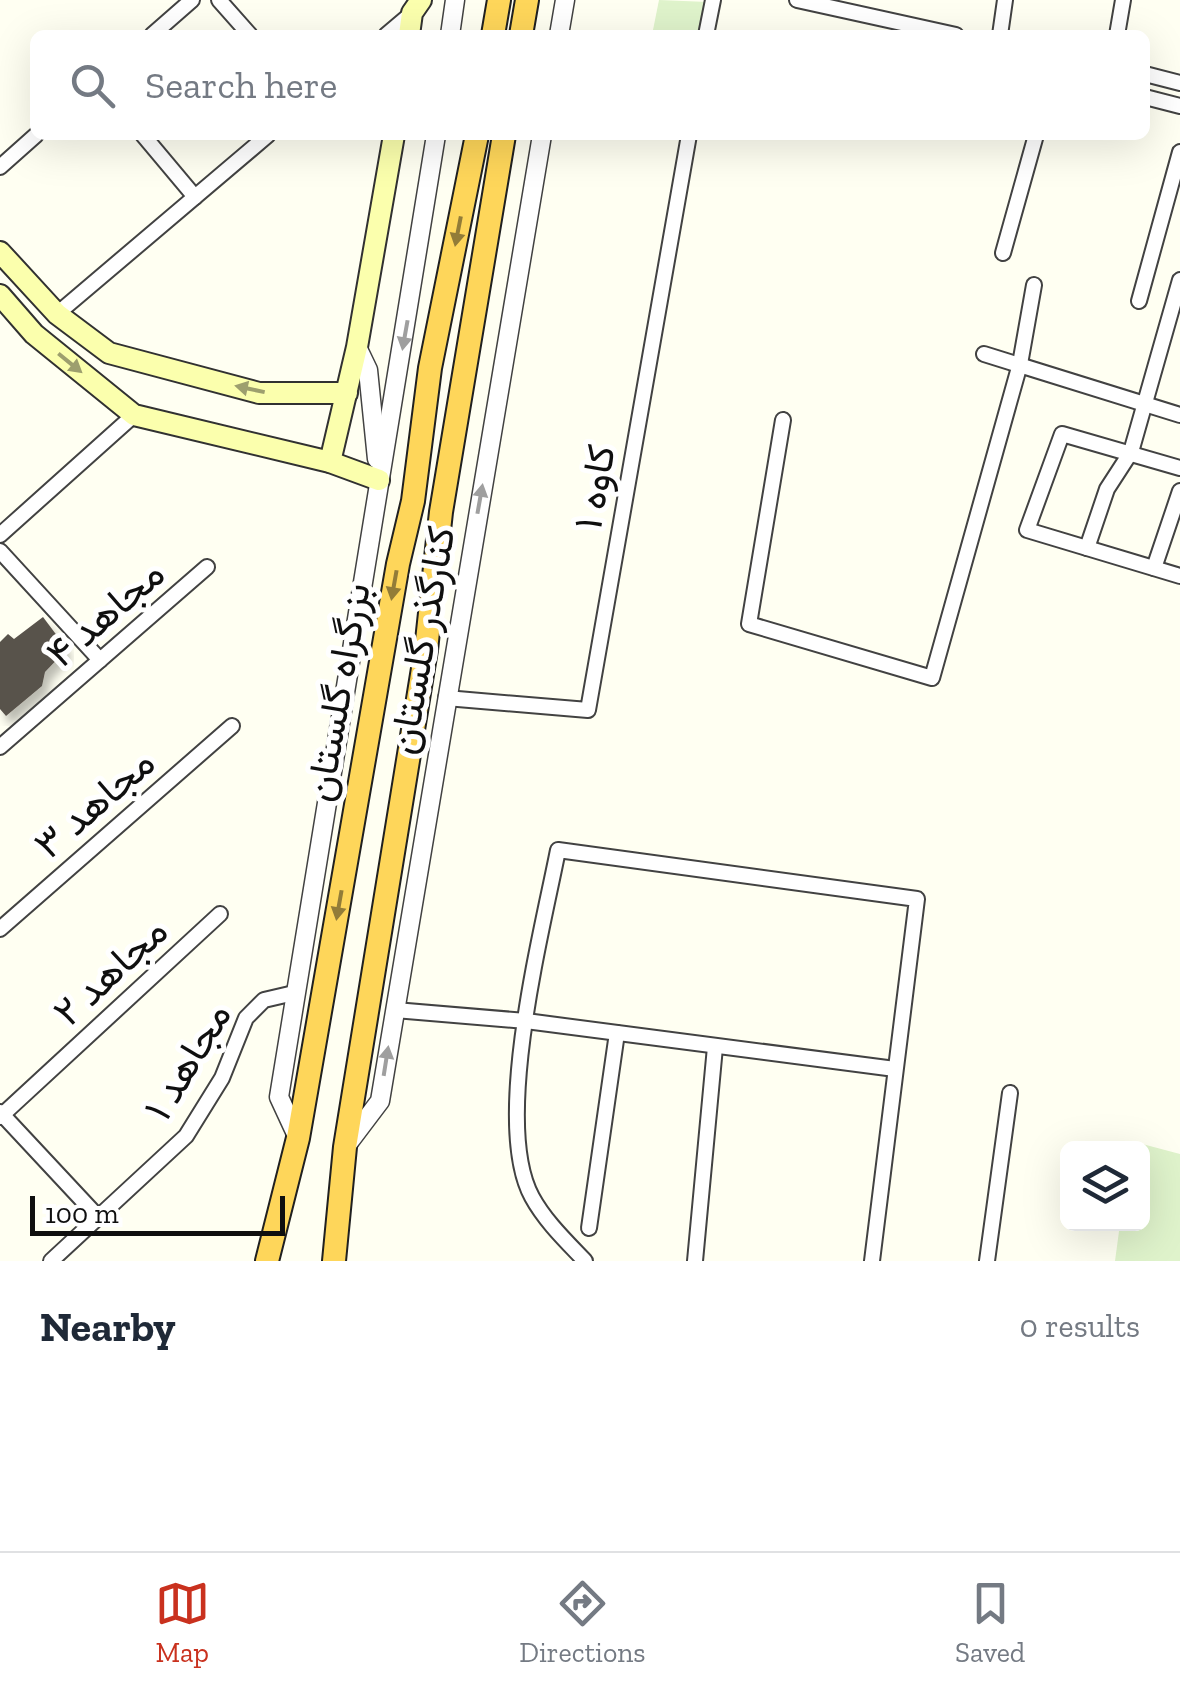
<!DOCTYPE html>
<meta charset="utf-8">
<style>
:root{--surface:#fff;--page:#f6f6f7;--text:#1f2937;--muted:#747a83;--line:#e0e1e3;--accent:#c9311e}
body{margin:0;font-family:"Zilla Slab",Vazirmatn,serif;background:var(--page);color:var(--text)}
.controls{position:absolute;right:30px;bottom:30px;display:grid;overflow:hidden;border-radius:15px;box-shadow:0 10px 40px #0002}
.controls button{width:90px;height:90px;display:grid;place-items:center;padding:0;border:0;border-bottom:2px solid var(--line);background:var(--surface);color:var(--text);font:50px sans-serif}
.scale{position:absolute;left:30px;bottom:25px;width:255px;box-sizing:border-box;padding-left:10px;border:5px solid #0f0f0f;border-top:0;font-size:28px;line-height:35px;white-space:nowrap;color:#0f0f0f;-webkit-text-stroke:8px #fff;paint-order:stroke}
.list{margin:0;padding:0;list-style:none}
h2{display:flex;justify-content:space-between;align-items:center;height:130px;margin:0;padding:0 40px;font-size:42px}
h2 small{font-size:32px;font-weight:400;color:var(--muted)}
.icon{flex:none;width:55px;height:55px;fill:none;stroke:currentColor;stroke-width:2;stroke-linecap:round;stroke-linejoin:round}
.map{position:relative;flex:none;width:1180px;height:1261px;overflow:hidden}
.search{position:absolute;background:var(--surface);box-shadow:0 10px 40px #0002;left:30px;right:30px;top:30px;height:110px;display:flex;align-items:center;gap:25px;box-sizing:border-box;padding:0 35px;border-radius:15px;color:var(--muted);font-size:38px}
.sheet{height:290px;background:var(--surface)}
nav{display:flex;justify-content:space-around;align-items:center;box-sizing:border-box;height:140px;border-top:2px solid var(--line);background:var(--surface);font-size:28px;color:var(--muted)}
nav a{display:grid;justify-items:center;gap:5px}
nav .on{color:var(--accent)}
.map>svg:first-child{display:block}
</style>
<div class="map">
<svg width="1180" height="1261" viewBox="0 0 1180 1261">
<defs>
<filter id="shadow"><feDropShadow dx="5.5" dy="9" stdDeviation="5" flood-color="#0004"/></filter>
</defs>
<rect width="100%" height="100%" fill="#fffff2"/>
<!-- pitch -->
<g fill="#dff3cb">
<polygon points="659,0 708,2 700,35 652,35"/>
<polygon points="1131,1141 1180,1154 1180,1261 1115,1261 1120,1224 1142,1224 1142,1148 1130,1148"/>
</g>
<!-- building -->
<polygon fill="#59524b" filter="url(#shadow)" points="43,617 67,649 45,672 42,686 6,716 0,709 0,642 8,634 14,639"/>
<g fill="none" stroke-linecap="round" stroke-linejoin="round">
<defs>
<g id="minor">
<polyline points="219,0 250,35"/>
<polyline points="797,0 956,35"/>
<polyline points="152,35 192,0"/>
<polyline points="386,35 412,13"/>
<polyline points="706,35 713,0"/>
<polyline points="1000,35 1005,0"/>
<polyline points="1117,35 1123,0"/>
<polyline points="1145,74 1180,83"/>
<polyline points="1145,97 1180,106"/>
<polyline points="143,135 195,197"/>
<polyline points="0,167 36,135"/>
<polyline points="1003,253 1036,135"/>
<polyline points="1139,301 1180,152"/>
<polyline points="57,314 268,135"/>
<polyline points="984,354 1180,415"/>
<polyline points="783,420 749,624 932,678 1020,364 1034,285"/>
<polyline points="1180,468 1062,434 1027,530 1180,576"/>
<polyline points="0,535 134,415"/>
<polyline points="1087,548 1107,489 1131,452 1180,280"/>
<polyline points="0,551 100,660"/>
<polyline points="1154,568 1180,491"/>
<polyline points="446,698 588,710 689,135"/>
<polyline points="0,747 207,567"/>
<polyline points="0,929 232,726"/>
<polyline points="395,1010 526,1021 895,1069"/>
<polyline points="0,1112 98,1217"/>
<polyline points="0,1117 220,914"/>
<polyline points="589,1228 617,1033"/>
<polyline points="51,1261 186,1136 222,1078 246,1018 264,1000 294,993"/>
<path d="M 585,1261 C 566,1241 545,1221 532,1197 C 492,1124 542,932 558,850 L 917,899 L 872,1261"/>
<polyline points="695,1261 715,1047"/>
<polyline points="987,1261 1010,1093"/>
</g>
<g id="tertiary">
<polyline points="450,35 455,0"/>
<polyline points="559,35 565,0"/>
<polyline points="357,347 368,370 377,459"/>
<polyline points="298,1138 279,1097 436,135"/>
<polyline points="346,1146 380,1101 542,135"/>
</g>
<g id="secondary">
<polyline points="409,35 412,13 421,0"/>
<polyline points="0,252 57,314 109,353 259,393 347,393"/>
<polyline points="0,295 34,334 134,415 330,462 379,480"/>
<polyline points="330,462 357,347 394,135"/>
</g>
<g id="trunk">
<polyline points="493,35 499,0"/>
<polyline points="521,35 527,0"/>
<polyline points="267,1261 298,1138 398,564 413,501 430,368 477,135"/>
<polyline points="334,1261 345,1147 426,650 441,512 504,135"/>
</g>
</defs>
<!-- minor casing -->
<use href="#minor" stroke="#424242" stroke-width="18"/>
<!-- tertiary casing -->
<use href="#tertiary" stroke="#424242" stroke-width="21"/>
<!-- secondary casing -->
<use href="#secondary" stroke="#313131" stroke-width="24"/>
<!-- trunk casing -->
<use href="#trunk" stroke="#202020" stroke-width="26"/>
<!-- minor -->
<use href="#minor" stroke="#fff" stroke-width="14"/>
<!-- tertiary -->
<use href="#tertiary" stroke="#fff" stroke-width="18"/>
<!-- secondary -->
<use href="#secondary" stroke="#fbffad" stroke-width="20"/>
<!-- trunk -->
<use href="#trunk" stroke="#fed65a" stroke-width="22"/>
</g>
<!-- one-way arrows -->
<defs><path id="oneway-solid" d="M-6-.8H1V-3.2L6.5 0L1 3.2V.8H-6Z" transform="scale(2.5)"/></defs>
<g fill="#927c38">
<use href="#oneway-solid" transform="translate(458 231) rotate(101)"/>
<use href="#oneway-solid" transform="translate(394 585) rotate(100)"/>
<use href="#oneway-solid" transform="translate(339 905) rotate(100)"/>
</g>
<g fill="#9f9f9f">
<use href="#oneway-solid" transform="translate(405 335) rotate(100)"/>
<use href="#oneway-solid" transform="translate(480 499) rotate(-80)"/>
<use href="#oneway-solid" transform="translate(386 1061) rotate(-81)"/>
</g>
<g fill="#9d9f6e">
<use href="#oneway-solid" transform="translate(70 363) rotate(39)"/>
<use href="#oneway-solid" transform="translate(250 389) rotate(-168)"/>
</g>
<g text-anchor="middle" stroke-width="10" stroke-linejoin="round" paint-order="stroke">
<!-- street labels -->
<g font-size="40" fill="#0f0f0f" stroke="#fff">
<text transform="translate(594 487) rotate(-80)" y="14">کاوه ۱</text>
<text transform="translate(105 613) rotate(-41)" y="14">مجاهد ۴</text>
<text transform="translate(421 640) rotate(-80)" y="14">کنارگذر گلستان</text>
<text transform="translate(337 692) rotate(-80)" y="14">بزرگراه گلستان</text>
<text transform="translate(94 803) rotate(-41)" y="14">مجاهد ۳</text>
<text transform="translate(110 971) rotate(-43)" y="14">مجاهد ۲</text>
<text transform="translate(187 1061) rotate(-59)" y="14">۱ مجاهد</text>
</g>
</g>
</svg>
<div class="controls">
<button><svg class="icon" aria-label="layers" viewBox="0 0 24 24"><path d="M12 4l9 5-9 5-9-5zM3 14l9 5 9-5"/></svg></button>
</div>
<div class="scale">100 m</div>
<div class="search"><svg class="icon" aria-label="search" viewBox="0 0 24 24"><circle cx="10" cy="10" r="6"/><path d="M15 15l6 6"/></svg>Search here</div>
</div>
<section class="sheet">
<h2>Nearby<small>0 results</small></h2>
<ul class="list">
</ul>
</section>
<nav>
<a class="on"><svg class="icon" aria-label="map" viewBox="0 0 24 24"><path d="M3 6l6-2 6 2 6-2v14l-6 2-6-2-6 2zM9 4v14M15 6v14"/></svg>Map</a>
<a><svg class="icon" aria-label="directions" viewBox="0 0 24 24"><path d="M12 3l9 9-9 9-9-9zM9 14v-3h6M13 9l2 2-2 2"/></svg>Directions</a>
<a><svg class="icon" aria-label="saved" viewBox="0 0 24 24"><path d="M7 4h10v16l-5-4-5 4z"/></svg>Saved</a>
</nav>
